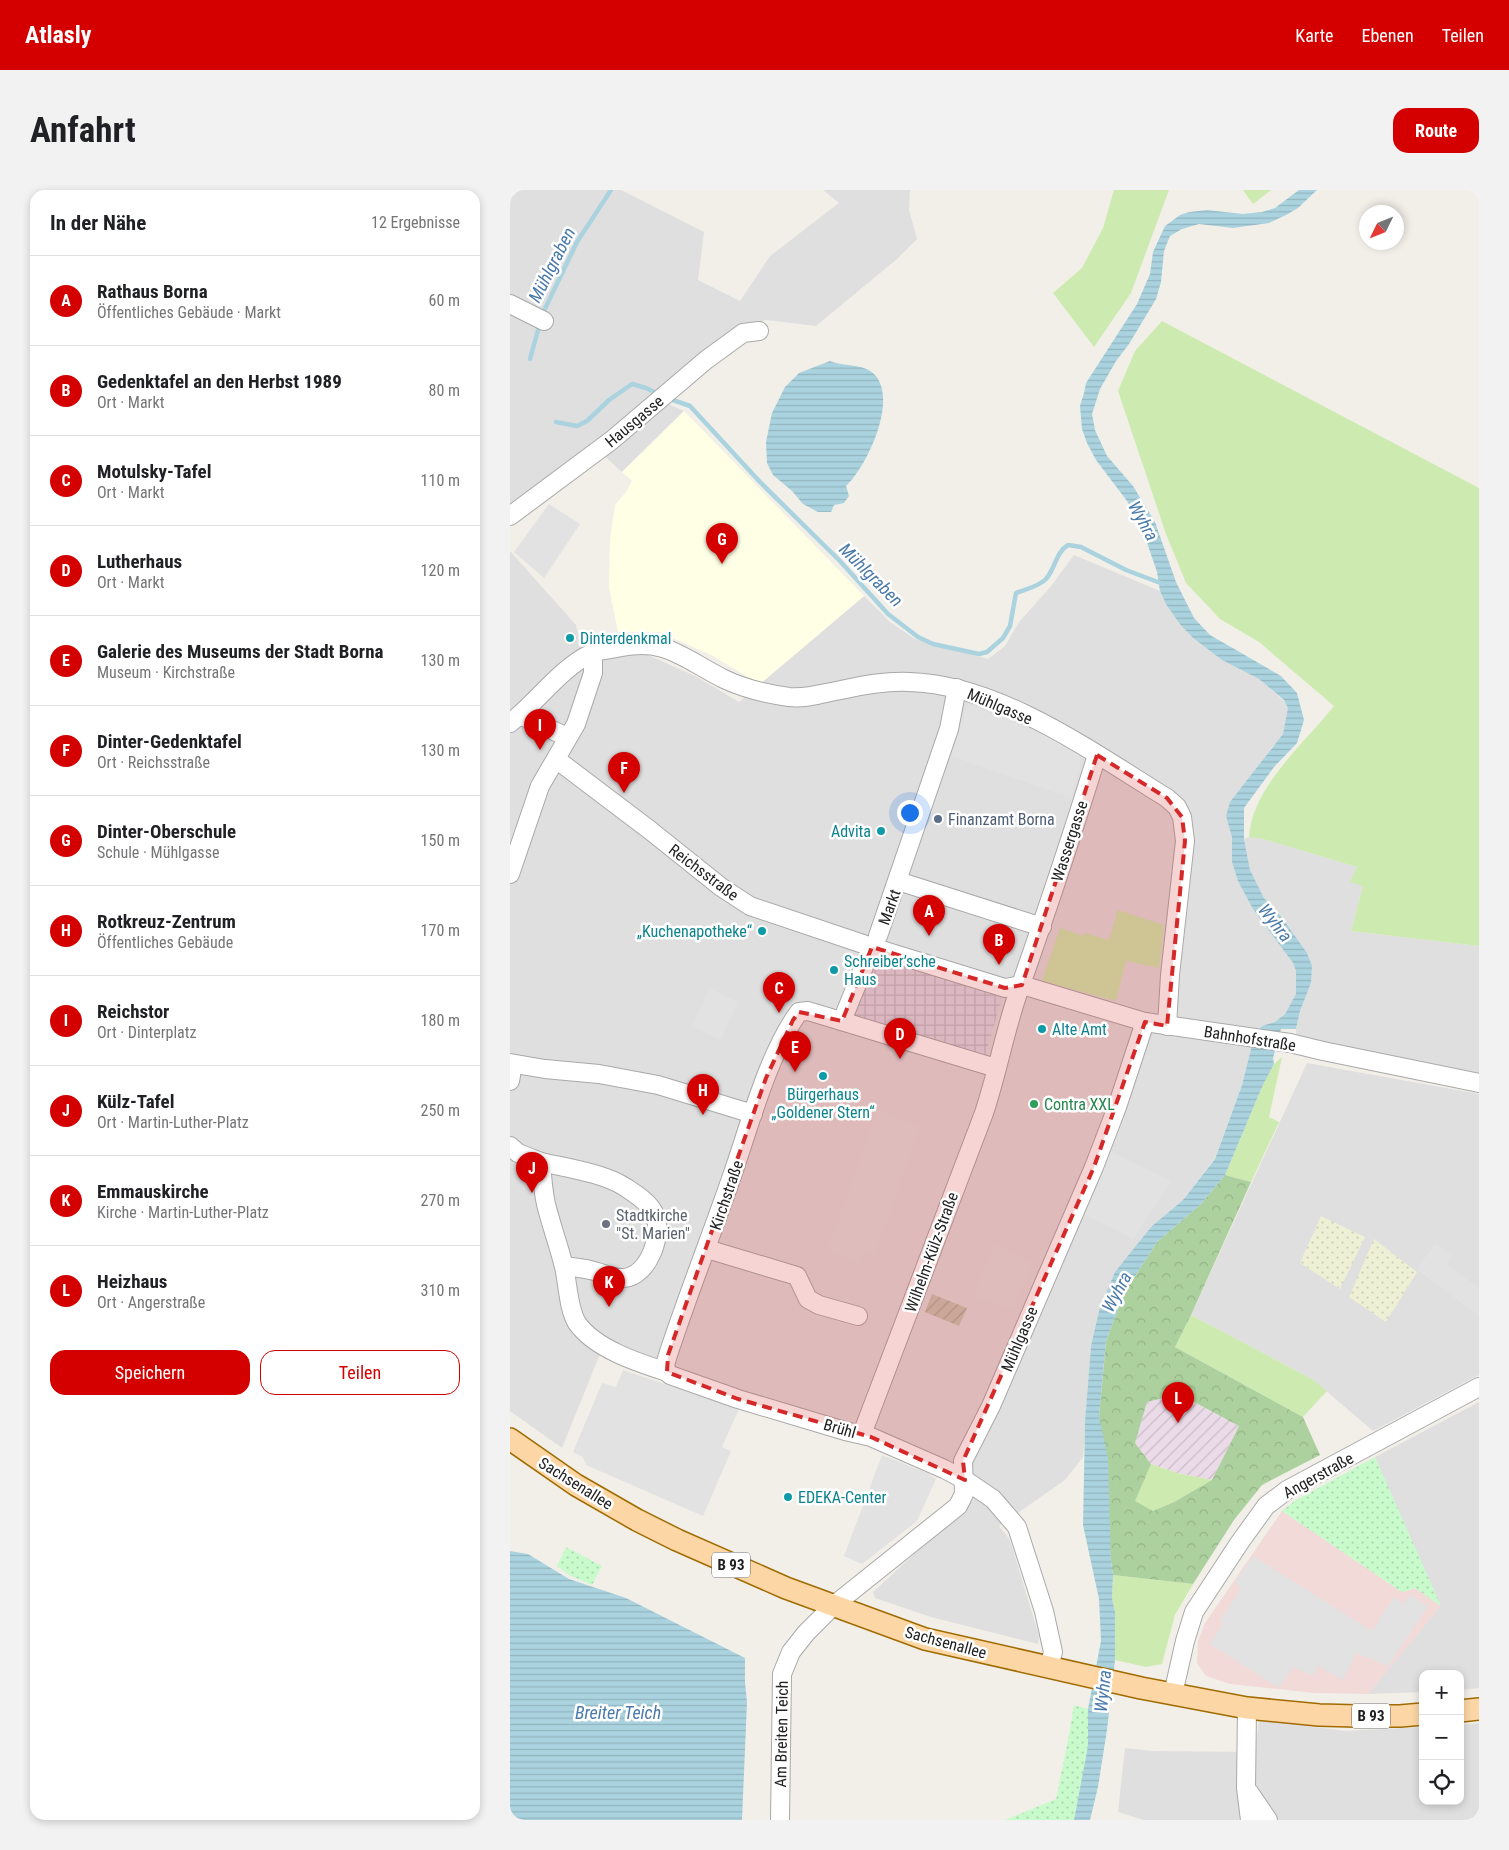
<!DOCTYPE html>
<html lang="de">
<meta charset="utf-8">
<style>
:root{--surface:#fff;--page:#f2f2f2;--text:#202124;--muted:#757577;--line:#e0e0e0;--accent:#d40000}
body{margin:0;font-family:"Roboto Condensed",sans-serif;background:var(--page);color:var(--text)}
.controls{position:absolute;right:15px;bottom:15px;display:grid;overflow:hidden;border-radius:10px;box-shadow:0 2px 8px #0003}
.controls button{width:45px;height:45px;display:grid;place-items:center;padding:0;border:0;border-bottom:1px solid var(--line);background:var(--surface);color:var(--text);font:25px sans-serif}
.compass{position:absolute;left:849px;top:15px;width:45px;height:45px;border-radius:50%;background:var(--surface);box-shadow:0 2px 8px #0003;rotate:227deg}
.you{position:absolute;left:399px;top:622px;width:18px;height:18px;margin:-12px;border:4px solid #fff;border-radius:50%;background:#1a73e8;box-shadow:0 0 0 8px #1a73e833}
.badge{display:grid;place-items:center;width:32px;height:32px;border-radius:50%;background:var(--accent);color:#fff;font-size:16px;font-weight:700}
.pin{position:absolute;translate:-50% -41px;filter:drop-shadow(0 1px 2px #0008)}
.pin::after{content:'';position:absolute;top:26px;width:18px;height:15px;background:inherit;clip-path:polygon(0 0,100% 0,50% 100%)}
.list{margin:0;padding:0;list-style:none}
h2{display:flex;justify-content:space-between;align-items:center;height:65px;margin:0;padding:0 20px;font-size:21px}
h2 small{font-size:16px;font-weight:400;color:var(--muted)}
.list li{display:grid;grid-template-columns:32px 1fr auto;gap:15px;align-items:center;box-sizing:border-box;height:90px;padding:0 20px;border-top:1px solid var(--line)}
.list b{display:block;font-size:19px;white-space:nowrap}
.list p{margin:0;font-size:16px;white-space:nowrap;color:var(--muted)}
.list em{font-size:16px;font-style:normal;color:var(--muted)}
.actions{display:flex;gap:10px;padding:15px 20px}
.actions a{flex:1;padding:11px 0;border:1px solid var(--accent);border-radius:15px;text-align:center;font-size:18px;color:var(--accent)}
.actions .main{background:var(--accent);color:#fff}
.icon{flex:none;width:28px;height:28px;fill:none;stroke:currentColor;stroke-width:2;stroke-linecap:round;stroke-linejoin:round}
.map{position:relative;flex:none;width:969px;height:1630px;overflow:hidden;border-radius:15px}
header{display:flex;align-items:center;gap:30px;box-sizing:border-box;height:70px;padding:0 25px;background:var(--accent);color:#fff}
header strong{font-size:24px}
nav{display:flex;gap:28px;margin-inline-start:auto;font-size:18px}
.intro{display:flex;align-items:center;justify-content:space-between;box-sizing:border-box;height:120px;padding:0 30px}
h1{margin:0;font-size:35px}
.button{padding:12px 22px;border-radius:15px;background:var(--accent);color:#fff;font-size:18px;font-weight:700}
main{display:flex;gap:30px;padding:0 30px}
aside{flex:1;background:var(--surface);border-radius:15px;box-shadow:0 2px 8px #0003}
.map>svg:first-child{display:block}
</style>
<header>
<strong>Atlasly</strong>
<nav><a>Karte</a><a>Ebenen</a><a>Teilen</a></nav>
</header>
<div class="intro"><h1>Anfahrt</h1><a class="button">Route</a></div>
<main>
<aside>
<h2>In der Nähe<small>12 Ergebnisse</small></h2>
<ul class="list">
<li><span class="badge">A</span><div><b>Rathaus Borna</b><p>Öffentliches Gebäude · Markt</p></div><em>60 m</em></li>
<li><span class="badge">B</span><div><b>Gedenktafel an den Herbst 1989</b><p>Ort · Markt</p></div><em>80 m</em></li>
<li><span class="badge">C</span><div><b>Motulsky-Tafel</b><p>Ort · Markt</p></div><em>110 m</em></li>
<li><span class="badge">D</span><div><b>Lutherhaus</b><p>Ort · Markt</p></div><em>120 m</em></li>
<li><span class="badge">E</span><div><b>Galerie des Museums der Stadt Borna</b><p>Museum · Kirchstraße</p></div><em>130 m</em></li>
<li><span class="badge">F</span><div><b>Dinter-Gedenktafel</b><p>Ort · Reichsstraße</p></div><em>130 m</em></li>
<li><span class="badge">G</span><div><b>Dinter-Oberschule</b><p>Schule · Mühlgasse</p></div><em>150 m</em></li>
<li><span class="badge">H</span><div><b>Rotkreuz-Zentrum</b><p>Öffentliches Gebäude</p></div><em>170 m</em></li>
<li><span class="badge">I</span><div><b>Reichstor</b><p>Ort · Dinterplatz</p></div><em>180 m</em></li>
<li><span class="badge">J</span><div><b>Külz-Tafel</b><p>Ort · Martin-Luther-Platz</p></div><em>250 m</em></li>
<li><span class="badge">K</span><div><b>Emmauskirche</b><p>Kirche · Martin-Luther-Platz</p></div><em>270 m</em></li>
<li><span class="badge">L</span><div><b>Heizhaus</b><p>Ort · Angerstraße</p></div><em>310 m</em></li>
</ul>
<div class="actions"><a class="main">Speichern</a><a>Teilen</a></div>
</aside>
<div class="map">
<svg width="969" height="1630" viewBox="0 0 969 1630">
<defs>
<pattern id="industrial-furrows" width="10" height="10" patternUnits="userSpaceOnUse" patternTransform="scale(1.25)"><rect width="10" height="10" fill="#ebdbe8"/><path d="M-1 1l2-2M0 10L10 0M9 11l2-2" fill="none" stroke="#c9bcc7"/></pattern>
<pattern id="construction-furrows" width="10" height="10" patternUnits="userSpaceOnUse" patternTransform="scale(1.25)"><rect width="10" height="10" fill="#c7c7b4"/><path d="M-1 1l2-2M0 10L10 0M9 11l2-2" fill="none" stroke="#abab9a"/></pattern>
<pattern id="farmland-dots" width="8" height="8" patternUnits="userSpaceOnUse" patternTransform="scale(1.25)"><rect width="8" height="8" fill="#eef0d5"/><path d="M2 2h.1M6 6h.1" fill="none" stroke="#ccceb7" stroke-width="1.8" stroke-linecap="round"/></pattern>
<pattern id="forest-crowns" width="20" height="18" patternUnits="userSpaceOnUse" patternTransform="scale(1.25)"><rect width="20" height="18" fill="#add19e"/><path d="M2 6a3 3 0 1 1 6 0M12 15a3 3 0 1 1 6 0" fill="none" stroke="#95b388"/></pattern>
<pattern id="park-dots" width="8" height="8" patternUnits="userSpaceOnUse" patternTransform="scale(1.25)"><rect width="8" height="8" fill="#c8facc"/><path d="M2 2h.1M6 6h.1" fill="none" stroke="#acd6af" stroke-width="1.8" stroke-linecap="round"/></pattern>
<pattern id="plaza-grid" width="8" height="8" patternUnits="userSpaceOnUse" patternTransform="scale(1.25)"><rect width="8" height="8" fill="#dddde8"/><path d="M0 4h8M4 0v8" fill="none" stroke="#bdbdc7"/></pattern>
<pattern id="water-rules" width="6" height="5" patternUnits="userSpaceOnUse" patternTransform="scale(1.25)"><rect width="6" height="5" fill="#aad3df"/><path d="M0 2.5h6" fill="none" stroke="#92b5bf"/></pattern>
</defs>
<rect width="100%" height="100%" fill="#f2efe9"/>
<!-- residential -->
<g fill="#e0dfdf">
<polygon points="0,0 111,0 194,42 188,90 230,111 260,66 329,13 313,0 400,0 399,20 407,49 387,69 306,136 256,130 227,139 143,207 174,221 112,282 81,254 35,292 0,314"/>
<polygon points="0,361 66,435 75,475 118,463 138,465 185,486 229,512 354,406 380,432 405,449 478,469 495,456 509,432 542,395 564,365 650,401 669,433 712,470 749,489 777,514 779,523 773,544 768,552 761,558 716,626 723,647 722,672 743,719 783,773 786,781 786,804 775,824 765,832 752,837 744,847 732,895 705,968 673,1010 642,1036 581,1156 573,1267 555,1290 489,1336 500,1350 529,1446 528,1454 421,1427 365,1408 363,1402 463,1310 461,1288 361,1247 90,1164 52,1258 0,1221"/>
<polygon points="739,647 753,649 847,677 853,696 841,741 969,756 969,883 786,847 786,839 790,821 801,793 770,725 754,708 740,680 734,649"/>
<polygon points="797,873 969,904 969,1185 863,1241 802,1189 681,1125"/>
<polygon points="969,1212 969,1498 950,1500 950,1484 913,1484 913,1502 858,1504 930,1415 865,1267"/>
<polygon points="749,1530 836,1541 913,1537 913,1611 950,1611 950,1535 969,1533 969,1630 634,1630 608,1622 615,1558 642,1561 745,1562"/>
</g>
<!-- commercial -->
<polygon fill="#f2dad9" points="772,1321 892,1402 905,1398 931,1416 858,1504 804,1503 720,1494 696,1486 687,1473 688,1451 695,1433"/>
<!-- industrial -->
<polygon fill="url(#industrial-furrows)" points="668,1204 729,1236 702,1290 667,1283 641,1274 625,1253 637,1212"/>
<!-- education -->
<polygon fill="#ffffe5" points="174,221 354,406 250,494 201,465 149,442 108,442 99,398 100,350 105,315 116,302 122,291 112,282"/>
<!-- construction -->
<polygon fill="url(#construction-furrows)" points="422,1104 457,1118 449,1136 415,1122"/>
<!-- farmland -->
<g fill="url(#farmland-dots)">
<polygon points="811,1026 855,1047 830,1099 790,1073"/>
<polygon points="864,1049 907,1082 876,1132 839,1107"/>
</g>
<!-- grass -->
<g fill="#cdebb0">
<polygon points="604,0 659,0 621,103 584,157 543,103 572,78 593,38"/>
<polygon points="733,0 761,0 743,14"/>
<path d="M 652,131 L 969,298 L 969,756 L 841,741 L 853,696 L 840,692 L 847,677 L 753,649 L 739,647 C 742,597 794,554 824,516 L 749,452 L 710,429 L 676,393 L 656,344 L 608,201 L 625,161 Z"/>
<polygon points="608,720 654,735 649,778 616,771 606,811 532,791 550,738 574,746 575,743 599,750"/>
<polygon points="772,867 759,927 769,932 741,992 715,985 752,897 764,874"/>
<polygon points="681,1125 802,1189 817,1201 793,1227 665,1157"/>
<polygon points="641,1274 667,1283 702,1290 664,1312 643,1321 624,1311"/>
<polygon points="603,1385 683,1394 665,1425 652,1474 636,1477 605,1470 605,1422 602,1408"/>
</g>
<!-- forest -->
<path fill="url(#forest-crowns)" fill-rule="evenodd" d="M 715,985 L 741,992 L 681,1125 L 665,1157 L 793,1227 L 810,1265 L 752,1295 L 724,1330 L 683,1394 L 603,1385 L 601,1371 L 589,1226 L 596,1151 L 614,1103 L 647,1052 L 691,1014 ZM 669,1204 L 729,1236 L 702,1290 L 664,1312 L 643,1321 L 625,1311 L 641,1274 L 625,1253 L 637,1212 Z"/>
<!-- park -->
<g fill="url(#park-dots)">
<polygon points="865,1267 931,1416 905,1398 892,1402 772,1321 786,1310"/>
<polygon points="56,1357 92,1376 82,1395 59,1385 47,1376"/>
<polygon points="564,1515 578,1519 578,1556 564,1630 495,1630 546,1609 558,1550"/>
</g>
<!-- parking -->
<g fill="#e2e2e2">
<polygon points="39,314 70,334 34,388 4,362"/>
<polygon points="458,514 526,542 558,556 570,565 570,577 561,608 441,566"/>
<polygon points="199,798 228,812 211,850 181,836"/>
<polygon points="367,921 410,937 364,1065 353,1061 349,1073 318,1061"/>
<polygon points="597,960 662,991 623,1050 608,1041 568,1022"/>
<polygon points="926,1053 943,1065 937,1074 969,1098 969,1126 906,1079"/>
<polygon points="485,1055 523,1071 502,1121 464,1105"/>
<polygon points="113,1180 229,1219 212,1257 221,1261 193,1326 76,1275 73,1267 63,1262 92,1193 106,1197"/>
<polygon points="372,1265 417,1283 426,1289 407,1331 352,1374 334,1366"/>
<polygon points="743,1366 862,1441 884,1407 894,1414 900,1405 918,1416 878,1476 846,1463 833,1490 808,1476 803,1486 783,1477 769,1498 700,1454 713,1433 710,1431 731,1398 725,1393"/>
</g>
<!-- plaza -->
<polygon fill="url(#plaza-grid)" points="354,748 495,798 475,866 332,826"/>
<!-- water -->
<g fill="url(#water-rules)">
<polygon points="789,0 807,0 788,18 776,25 759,33 723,38 689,34 672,39 660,46 654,61 651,92 646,109 619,154 606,171 590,199 582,224 585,240 597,266 623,296 645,332 666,392 684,428 700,445 771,486 787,503 794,530 787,553 764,577 734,618 734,649 740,680 754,708 770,725 797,763 802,776 801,793 790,821 786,839 771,839 763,868 764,874 752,897 715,985 691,1014 647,1052 614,1103 596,1151 589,1226 598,1268 601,1371 603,1385 602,1408 605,1422 605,1470 597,1540 588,1597 580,1630 564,1630 578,1556 578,1519 591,1451 589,1409 573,1335 575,1232 581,1156 590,1117 605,1082 642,1036 673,1010 705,969 732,895 744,847 752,836 765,832 775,824 786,804 786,781 783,773 743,719 728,691 722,672 722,647 716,626 720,612 773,544 778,518 774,510 749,489 712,470 682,447 669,433 656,414 650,401 647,382 633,341 617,311 586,270 577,253 572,239 570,216 574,203 576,193 627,114 640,84 643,62 655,36 670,25 679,22 697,20 733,24 752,22 765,18"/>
<path d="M 320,171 C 334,177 353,173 364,184 C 389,209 357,276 336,296 L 339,306 L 334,313 L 324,315 L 321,322 L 308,322 L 293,314 L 282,301 L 263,285 L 257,273 L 256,252 L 262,223 L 275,197 L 289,183 Z"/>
<polygon points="0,1361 18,1364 59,1389 116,1408 235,1468 235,1492 237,1512 232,1630 0,1630"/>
</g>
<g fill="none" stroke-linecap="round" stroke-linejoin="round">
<!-- stream -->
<g stroke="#aad3df" stroke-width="4.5">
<polyline points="32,125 67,52 101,0"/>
<polyline points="20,169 30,133"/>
<path d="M 157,208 L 180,216 L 250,292 L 329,370 L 378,424 L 408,447 L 423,454 L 469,464 L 477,462 L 493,448 L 500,436 L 506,403 C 516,399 528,397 536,389 C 545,379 546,362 558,355 L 571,357 L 616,380 L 653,394"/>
<polyline points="46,232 67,236 77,231 99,210 122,194 136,198 150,205"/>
</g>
<defs>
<g id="minor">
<polyline points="0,114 34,131"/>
<polyline points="0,326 102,250 196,170 233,143 249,141"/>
<polyline points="10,525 57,547"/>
<path d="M 0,533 C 26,513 51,478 80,464 C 87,460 98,460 106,458 C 156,447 172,468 214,489 C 235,499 257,504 279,507 C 297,509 314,503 331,500 C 353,495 376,491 399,492 C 489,494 582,562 657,608 L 667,617 L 672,627 L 675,651 L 660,785 L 657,836"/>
<polyline points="46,569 141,641 211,697 240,716 362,757 495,798 512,795 635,832 780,853 813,861 969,893"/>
<polyline points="0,684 30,596 66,534 83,483 83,472 81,463"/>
<polyline points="388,691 532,737"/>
<polyline points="368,746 439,539 447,498"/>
<polyline points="332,831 362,757"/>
<polyline points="0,873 35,879 89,884 148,895 243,924"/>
<polyline points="0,891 3,874"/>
<path d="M 0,956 L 8,963 L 31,972 C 32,986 33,1001 36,1014 C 41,1035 49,1056 54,1077 C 58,1094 58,1118 67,1133 C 85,1159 129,1173 157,1182 L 160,1185 L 228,1209 L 335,1241 L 361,1247 L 434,1279 L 455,1290 L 483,1309 L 507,1337 L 534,1421 L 543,1462 L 539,1477"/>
<path d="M 31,972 C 57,978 93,983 115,997 C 124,1003 139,1012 144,1023 C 154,1043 139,1086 114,1088 C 103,1089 91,1082 80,1080 C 72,1078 62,1077 54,1076"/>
<polyline points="197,1059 287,1086 298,1109 309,1115 348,1126"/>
<path d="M 157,1182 L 155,1175 L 158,1165 C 178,1104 202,1044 223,983 C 240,934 259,862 289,822 L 298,821 L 486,878"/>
<path d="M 352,1244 L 474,923 C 487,884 494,845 507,806 C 535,726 562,646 587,565"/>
<polyline points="663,1504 675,1451 684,1422 730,1352 756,1316 777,1300 790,1293 969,1197"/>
<polyline points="737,1518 736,1598 740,1630"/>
<polyline points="739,1602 758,1630"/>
<polyline points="270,1630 272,1484 281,1462 296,1443 323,1416 448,1316 454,1304 453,1271 481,1216 584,977 607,917 635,832"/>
</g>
<g id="major">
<polyline points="0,1249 66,1295 127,1330 167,1350 276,1398 415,1449 631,1498 737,1518 809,1525 847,1526 890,1526 913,1524"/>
<polyline points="950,1521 969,1519"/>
</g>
</defs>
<!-- minor casing -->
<use href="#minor" stroke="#a9a9a9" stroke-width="20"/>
<!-- major casing -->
<use href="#major" stroke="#a06b00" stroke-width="24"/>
<!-- minor -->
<use href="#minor" stroke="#fff" stroke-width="18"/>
<!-- major -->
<use href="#major" stroke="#fcd6a4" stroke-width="21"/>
</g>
<!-- marked area -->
<path fill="#d62828" fill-opacity="0.2" stroke="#d62828" stroke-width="4" stroke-dasharray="10 6" stroke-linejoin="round" d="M 587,565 L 657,608 L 672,627 L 675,651 L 657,836 L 635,832 L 584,977 L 453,1271 L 455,1290 L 361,1247 L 228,1209 L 157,1182 L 158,1165 L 256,888 L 283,830 L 289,822 L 332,831 L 362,757 L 495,798 L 512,795 Z"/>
<!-- markers -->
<g fill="#0f9aa8" stroke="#fff" stroke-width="2">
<circle cx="60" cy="448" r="5"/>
<circle cx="371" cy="641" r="5"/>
<circle cx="252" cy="741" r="5"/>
<circle cx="324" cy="780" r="5"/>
<circle cx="532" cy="839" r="5"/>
<circle cx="313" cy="886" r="5"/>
<circle cx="278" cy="1307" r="5"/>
</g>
<circle fill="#5c6f8a" stroke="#fff" stroke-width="2" cx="428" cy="629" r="5"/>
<circle fill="#2e9e5b" stroke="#fff" stroke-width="2" cx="524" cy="914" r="5"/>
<circle fill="#6b7280" stroke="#fff" stroke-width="2" cx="96" cy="1034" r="5"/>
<g text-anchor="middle" stroke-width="5" stroke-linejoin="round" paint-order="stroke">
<!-- shield labels -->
<g fill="#fff" stroke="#646464" stroke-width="1">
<rect x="202" y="1362.5" width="38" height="25" rx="4"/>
<rect x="842" y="1513.5" width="38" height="25" rx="4"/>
</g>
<g font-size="15" font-weight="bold" fill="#222">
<text x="221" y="1380">B 93</text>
<text x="861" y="1531">B 93</text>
</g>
<!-- street labels -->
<g font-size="16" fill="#222" stroke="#fff">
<text transform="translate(124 231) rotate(-40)" y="6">Hausgasse</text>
<text transform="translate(490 516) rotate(23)" y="6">Mühlgasse</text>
<text transform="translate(559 651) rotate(-72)" y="6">Wassergasse</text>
<text transform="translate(194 682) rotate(37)" y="6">Reichsstraße</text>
<text transform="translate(379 717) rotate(-70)" y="6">Markt</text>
<text transform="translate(740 848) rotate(9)" y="6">Bahnhofstraße</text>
<text transform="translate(216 1005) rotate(-71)" y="6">Kirchstraße</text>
<text transform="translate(421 1062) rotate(-70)" y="6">Wilhelm-Külz-Straße</text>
<text transform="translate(509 1149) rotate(-67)" y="6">Mühlgasse</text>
<text transform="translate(330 1238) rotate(16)" y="6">Brühl</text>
<text transform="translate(808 1285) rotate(-29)" y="6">Angerstraße</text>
<text transform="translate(66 1293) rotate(32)" y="6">Sachsenallee</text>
<text transform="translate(436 1452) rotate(15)" y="6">Sachsenallee</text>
<text transform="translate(271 1544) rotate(-89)" y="6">Am Breiten Teich</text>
</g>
<!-- culture labels -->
<g font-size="16" fill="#0d838f" stroke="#fff" text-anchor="start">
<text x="70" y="454">Dinterdenkmal</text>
<text x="361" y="647" text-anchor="end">Advita</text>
<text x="242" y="747" text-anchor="end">„Kuchenapotheke“</text>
<text x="334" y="777">Schreiber’sche<tspan x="334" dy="18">Haus</tspan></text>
<text x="542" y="845">Alte Amt</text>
<text x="313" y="910" text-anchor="middle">Bürgerhaus<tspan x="313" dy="18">„Goldener Stern“</tspan></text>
<text x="288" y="1313">EDEKA-Center</text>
</g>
<!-- service labels -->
<g font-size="16" fill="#4e5e75" stroke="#fff" text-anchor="start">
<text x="438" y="635">Finanzamt Borna</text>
</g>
<!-- leisure labels -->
<g font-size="16" fill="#27864d" stroke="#fff" text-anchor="start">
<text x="534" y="920">Contra XXL</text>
</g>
<!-- worship labels -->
<g font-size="16" fill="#5b616d" stroke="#fff" text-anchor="start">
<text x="106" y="1031">Stadtkirche<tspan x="106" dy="18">"St. Marien"</tspan></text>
</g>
<!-- water labels -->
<g font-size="18" font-style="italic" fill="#4a7aab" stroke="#fff">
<text transform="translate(42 75) rotate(-63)" y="6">Mühlgraben</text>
<text transform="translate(633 331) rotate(61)" y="6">Wyhra</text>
<text transform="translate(361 385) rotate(45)" y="6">Mühlgraben</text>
<text transform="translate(765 733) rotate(52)" y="6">Wyhra</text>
<text transform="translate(607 1102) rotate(-62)" y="6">Wyhra</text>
<text transform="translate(593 1501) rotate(-84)" y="6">Wyhra</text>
<text x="108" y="1529">Breiter Teich</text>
</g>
</g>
</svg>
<div class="controls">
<button>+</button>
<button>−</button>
<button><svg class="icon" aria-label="locate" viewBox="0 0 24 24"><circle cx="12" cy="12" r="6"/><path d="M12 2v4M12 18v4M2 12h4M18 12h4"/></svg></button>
</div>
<svg class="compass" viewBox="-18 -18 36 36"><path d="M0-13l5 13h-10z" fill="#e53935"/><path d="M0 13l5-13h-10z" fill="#757577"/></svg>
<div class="you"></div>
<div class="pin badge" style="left:419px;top:746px">A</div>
<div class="pin badge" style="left:489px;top:775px">B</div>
<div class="pin badge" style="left:269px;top:823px">C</div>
<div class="pin badge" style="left:390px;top:869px">D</div>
<div class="pin badge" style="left:285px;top:882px">E</div>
<div class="pin badge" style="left:114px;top:603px">F</div>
<div class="pin badge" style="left:212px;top:374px">G</div>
<div class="pin badge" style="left:193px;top:925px">H</div>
<div class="pin badge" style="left:30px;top:560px">I</div>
<div class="pin badge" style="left:22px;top:1003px">J</div>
<div class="pin badge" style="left:99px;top:1117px">K</div>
<div class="pin badge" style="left:668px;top:1233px">L</div>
</div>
</main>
